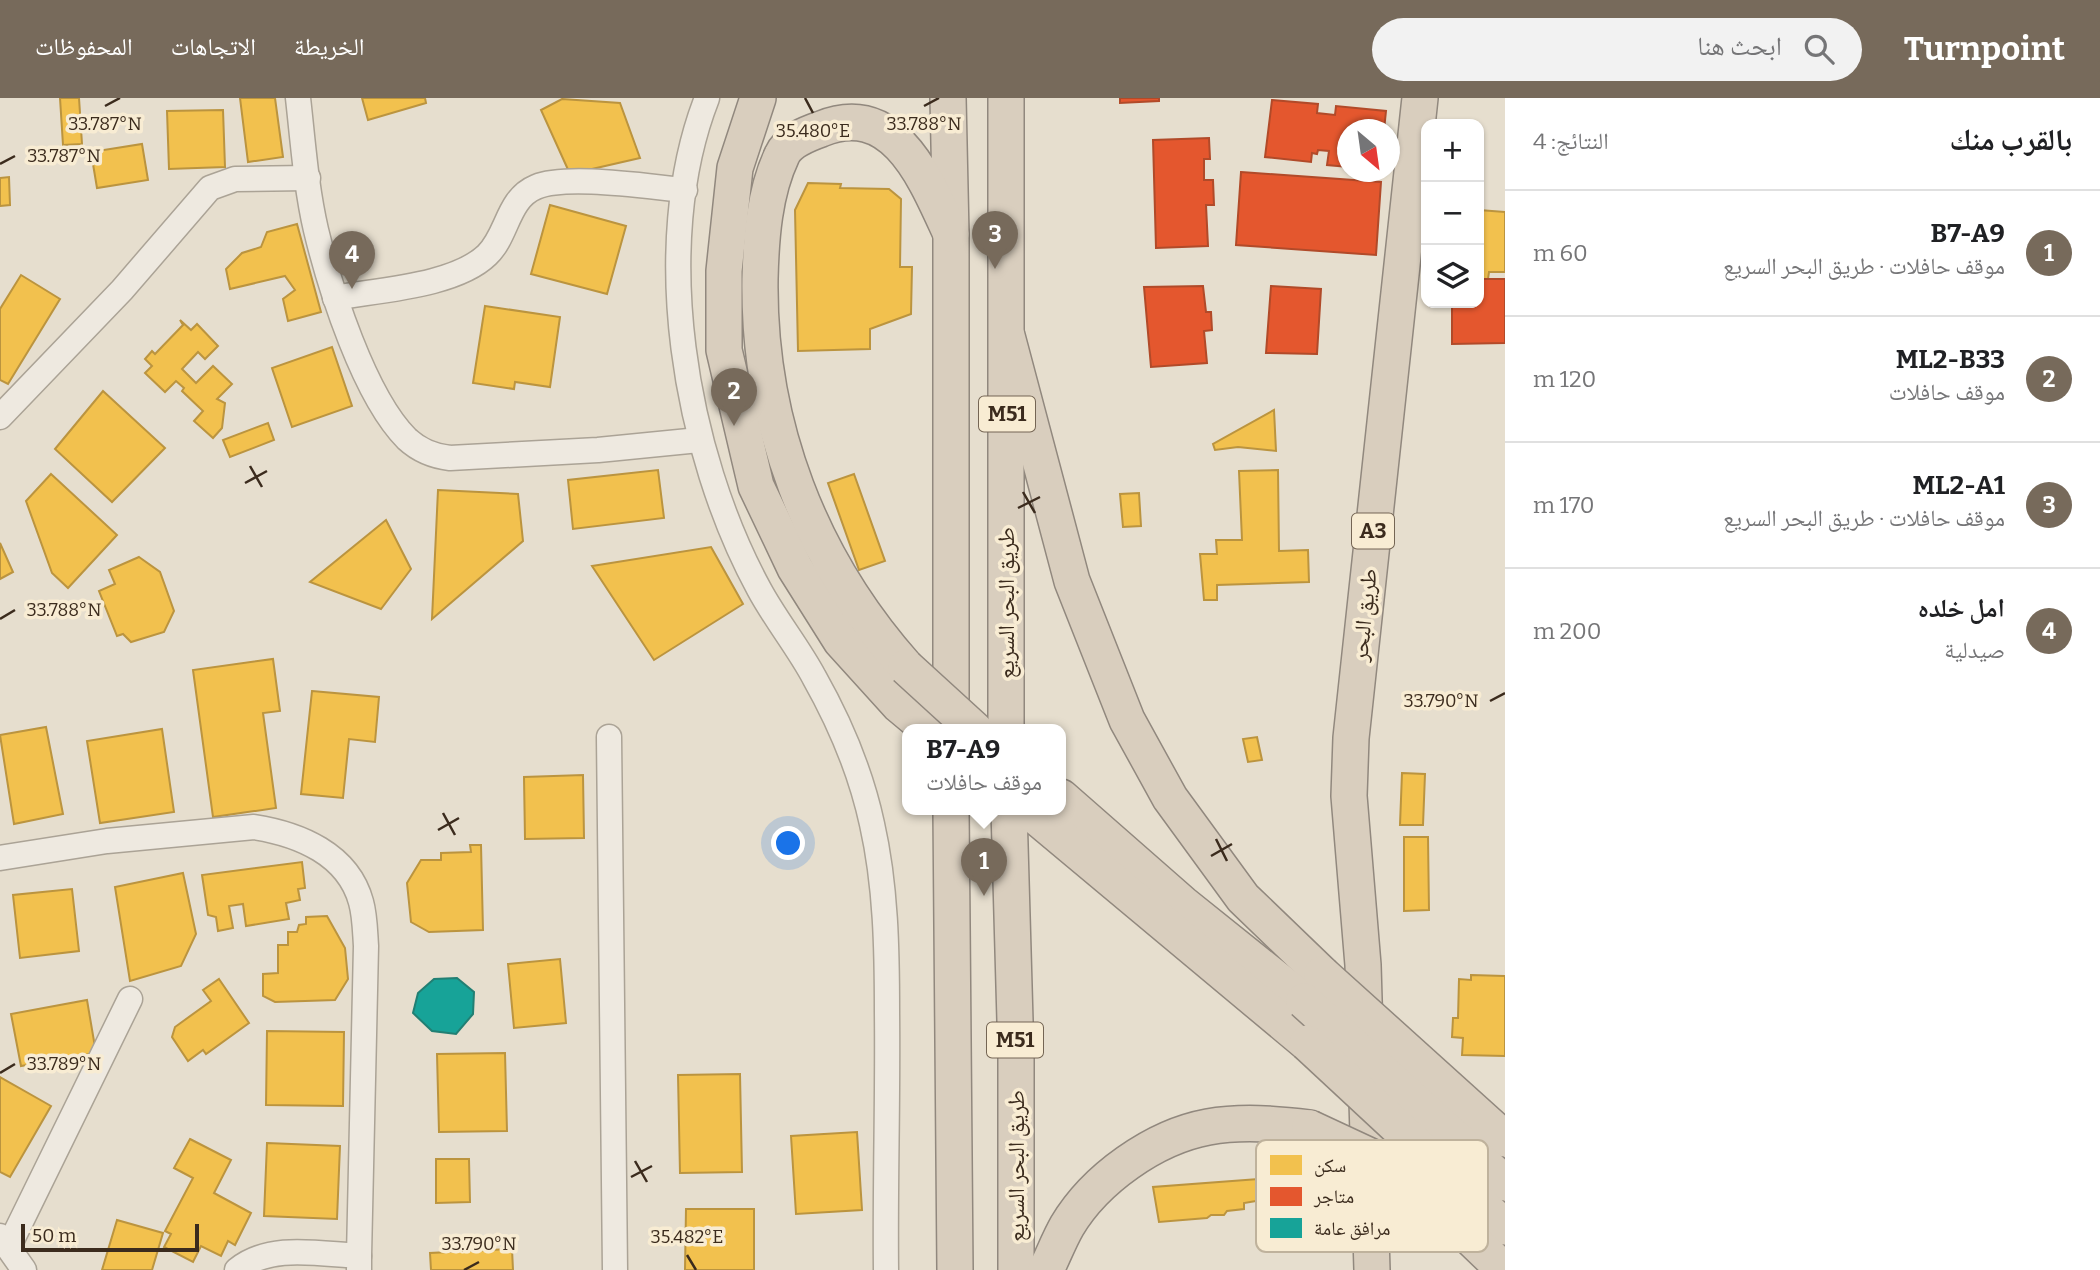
<!DOCTYPE html>
<html lang="ar">
<meta charset="utf-8">
<style>
:root{--surface:#fff;--page:#f2f2f2;--text:#202124;--muted:#757577;--line:#e0e0e0;--accent:#776a5b}
body{margin:0;font-family:Bitter,"Noto Naskh Arabic",serif;background:var(--page);color:var(--text);direction:rtl}
.controls{position:absolute;right:21px;top:21px;display:grid;overflow:hidden;border-radius:14px;box-shadow:0 2px 5px #0004}
.controls button{width:63px;height:63px;display:grid;place-items:center;padding:0;border:0;border-bottom:2px solid var(--line);background:var(--surface);color:var(--text);font:35px sans-serif}
.compass{position:absolute;left:1337px;top:21px;width:63px;height:63px;border-radius:50%;background:var(--surface);box-shadow:0 2px 5px #0004;rotate:151deg}
.scale{position:absolute;left:21px;bottom:18px;width:178px;box-sizing:border-box;padding-left:7px;border:4px solid #3b2b1d;border-top:0;font-size:19px;line-height:24px;white-space:nowrap;color:#3b2b1d;-webkit-text-stroke:5px #f8ecd3;paint-order:stroke}
.you{position:absolute;left:789px;top:746px;width:24px;height:24px;margin:-18px;border:5px solid #fff;border-radius:50%;background:#1a73e8;box-shadow:0 0 0 10px #1a73e833}
.badge{display:grid;place-items:center;width:46px;height:46px;border-radius:50%;background:var(--accent);color:#fff;font-size:23px;font-weight:700}
.pin{position:absolute;translate:-50% -58px;filter:drop-shadow(0 2px 4px #0008)}
.pin::after{content:'';position:absolute;top:37px;width:24px;height:21px;background:inherit;clip-path:polygon(0 0,100% 0,50% 100%)}
.popup{position:absolute;left:902px;top:626px;width:164px;height:91px;box-sizing:border-box;display:grid;place-content:center;border-radius:14px;background:var(--surface);filter:drop-shadow(0 2px 5px #0005);font-size:23px;white-space:nowrap;color:var(--muted)}
.popup b{font-size:26px;color:var(--text)}
.popup::after{content:'';position:absolute;left:50%;top:100%;margin-left:-14px;border:14px solid transparent;border-top-color:var(--surface)}
.list{margin:0;padding:0;list-style:none}
h2{display:flex;justify-content:space-between;align-items:center;height:91px;margin:0;padding:0 28px;font-size:30px}
h2 small{font-size:23px;font-weight:400;color:var(--muted)}
.list li{display:grid;grid-template-columns:46px 1fr auto;gap:21px;align-items:center;box-sizing:border-box;height:126px;padding:0 28px;border-top:2px solid var(--line)}
.list b{display:block;font-size:26px;white-space:nowrap}
.list p{margin:0;font-size:23px;white-space:nowrap;color:var(--muted)}
.list em{font-size:23px;font-style:normal;color:var(--muted)}
.icon{flex:none;width:38px;height:38px;fill:none;stroke:currentColor;stroke-width:2;stroke-linecap:round;stroke-linejoin:round}
.map{position:relative;flex:none;width:1505px;height:1172px;overflow:hidden;direction:ltr}
header{display:flex;align-items:center;gap:42px;box-sizing:border-box;height:98px;padding:0 35px;background:var(--accent);color:#fff}
header strong{font-size:33px}
nav{display:flex;gap:38px;margin-inline-start:auto;font-size:24px}
.search{width:490px;height:63px;background:var(--page);display:flex;align-items:center;gap:18px;box-sizing:border-box;padding:0 24px;border-radius:38px;color:var(--muted);font-size:26px}
main{display:flex}
aside{flex:1;background:var(--surface)}
.map>svg:first-child{display:block}
</style>
<header>
<strong>Turnpoint</strong>
<div class="search"><svg class="icon" aria-label="search" viewBox="0 0 24 24"><circle cx="10" cy="10" r="6"/><path d="M15 15l6 6"/></svg>ابحث هنا</div>
<nav><a>الخريطة</a><a>الاتجاهات</a><a>المحفوظات</a></nav>
</header>
<main>
<aside>
<h2>بالقرب منك<small>النتائج: 4</small></h2>
<ul class="list">
<li><span class="badge">1</span><div><b>B7-A9</b><p>موقف حافلات · طريق البحر السريع</p></div><em>60 m</em></li>
<li><span class="badge">2</span><div><b>ML2-B33</b><p>موقف حافلات</p></div><em>120 m</em></li>
<li><span class="badge">3</span><div><b>ML2-A1</b><p>موقف حافلات · طريق البحر السريع</p></div><em>170 m</em></li>
<li><span class="badge">4</span><div><b>امل خلده</b><p>صيدلية</p></div><em>200 m</em></li>
</ul>
</aside>
<div class="map">
<svg width="1505" height="1172" viewBox="0 0 1505 1172">
<rect width="100%" height="100%" fill="#e6dece"/>
<!-- homes -->
<g fill="#f2c14e" stroke="#bb943f" stroke-width="2">
<polygon points="60,0 79,0 82,46 63,47"/>
<polygon points="240,0 275,0 283,59 248,64"/>
<polygon points="362,0 425,0 426,5 368,22"/>
<polygon points="562,1 620,5 640,60 570,76 541,12"/>
<polygon points="223,12 225,69 169,71 167,13"/>
<polygon points="142,46 148,82 97,90 91,54"/>
<polygon points="9,79 10,107 0,108 0,80"/>
<polygon points="808,85 841,86 840,90 889,91 901,101 900,169 912,169 911,216 870,231 870,251 798,253 795,112"/>
<polygon points="550,107 626,128 607,196 531,176"/>
<polygon points="1479,112 1505,114 1505,174 1489,174 1488,181 1479,181"/>
<polygon points="297,126 321,214 288,223 283,201 295,192 285,178 230,191 226,171 242,155 261,149 267,134"/>
<polygon points="21,177 60,201 8,286 0,282 0,211"/>
<polygon points="485,208 560,219 550,289 515,284 514,291 473,285"/>
<polygon points="180,222 191,232 197,226 218,248 205,261 198,254 182,271 196,285 213,268 232,286 217,301 225,305 222,330 213,340 194,323 203,313 182,293 184,290 176,283 165,294 145,275 152,268 145,261 152,253 155,256 183,227"/>
<polygon points="332,249 352,308 292,329 272,270"/>
<polygon points="103,293 165,350 112,404 55,351"/>
<polygon points="1274,312 1276,353 1238,349 1215,352 1213,346"/>
<polygon points="268,325 274,342 230,359 223,342"/>
<polygon points="658,372 664,420 573,431 568,382"/>
<polygon points="1278,372 1279,453 1308,452 1309,484 1217,487 1217,502 1204,502 1200,456 1217,456 1216,442 1242,442 1239,373"/>
<polygon points="51,376 117,437 68,490 52,475 26,403"/>
<polygon points="854,376 885,463 859,472 828,385"/>
<polygon points="438,392 518,396 523,443 432,521"/>
<polygon points="1139,395 1141,428 1123,429 1120,396"/>
<polygon points="386,422 411,471 381,511 310,484"/>
<polygon points="0,445 13,474 0,481"/>
<polygon points="711,449 743,506 654,562 592,468"/>
<polygon points="139,459 160,474 174,513 164,534 131,544 123,536 117,538 99,493 115,486 109,472"/>
<polygon points="273,561 280,613 263,615 276,710 213,719 193,572"/>
<polygon points="312,593 379,599 375,644 349,641 343,700 301,696"/>
<polygon points="46,629 63,716 14,726 0,637"/>
<polygon points="162,631 174,714 100,725 87,643"/>
<polygon points="1257,639 1262,662 1248,664 1243,641"/>
<polygon points="1402,675 1425,676 1423,727 1400,727"/>
<polygon points="583,677 584,740 525,741 524,679"/>
<polygon points="1404,739 1428,739 1429,812 1404,813"/>
<polygon points="470,747 481,747 483,832 429,834 411,824 407,785 421,762 441,762 441,755 471,754"/>
<polygon points="302,764 305,790 298,791 300,802 286,805 289,821 246,828 243,806 229,808 233,830 218,833 216,819 208,817 202,777"/>
<polygon points="183,775 196,836 181,868 130,883 115,789"/>
<polygon points="72,791 79,853 20,860 13,797"/>
<polygon points="327,818 345,850 348,881 335,902 275,904 263,898 263,876 278,875 278,847 288,847 288,834 297,834 299,827 306,826 306,819"/>
<polygon points="560,861 566,925 514,930 508,866"/>
<polygon points="1471,877 1505,878 1505,958 1462,957 1463,940 1452,939 1453,920 1458,920 1459,881 1471,882"/>
<polygon points="219,881 249,925 206,956 203,952 188,963 172,939 175,929 211,903 203,892"/>
<polygon points="87,902 96,955 21,968 11,916"/>
<polygon points="267,933 344,934 343,1008 266,1007"/>
<polygon points="505,955 507,1033 439,1034 437,956"/>
<polygon points="740,976 742,1074 680,1075 678,977"/>
<polygon points="0,979 51,1008 10,1079 0,1074"/>
<polygon points="857,1034 862,1112 796,1116 791,1038"/>
<polygon points="190,1041 231,1062 214,1095 251,1115 235,1147 228,1143 221,1158 201,1148 193,1164 164,1149 171,1136 165,1133 193,1080 174,1070"/>
<polygon points="267,1045 340,1048 337,1121 264,1118"/>
<polygon points="436,1061 469,1061 470,1104 436,1105"/>
<polygon points="1297,1078 1302,1136 1267,1139 1262,1102 1244,1105 1244,1111 1227,1113 1224,1117 1211,1117 1207,1120 1159,1124 1153,1089"/>
<polygon points="686,1111 754,1111 754,1172 685,1172"/>
<polygon points="117,1122 163,1135 152,1172 102,1172"/>
<polygon points="512,1151 513,1172 431,1172 430,1155"/>
</g>
<!-- shops -->
<g fill="#e4572e" stroke="#b14a29" stroke-width="2">
<polygon points="1120,0 1159,0 1159,3 1120,5"/>
<polygon points="1272,2 1318,6 1317,15 1335,17 1336,8 1386,13 1384,32 1348,32 1348,69 1327,67 1329,53 1318,52 1317,56 1312,55 1311,64 1265,59"/>
<polygon points="1209,40 1210,61 1204,61 1204,82 1213,82 1214,107 1206,107 1208,148 1156,150 1153,42"/>
<polygon points="1241,74 1381,84 1376,157 1236,147"/>
<polygon points="1479,181 1505,181 1505,245 1452,246 1452,205 1479,205"/>
<polygon points="1203,188 1206,214 1211,214 1212,232 1204,233 1207,265 1151,269 1144,189"/>
<polygon points="1271,188 1321,191 1317,256 1266,255"/>
</g>
<!-- public -->
<polygon fill="#17a398" stroke="#227f73" stroke-width="2" points="457,880 474,894 473,916 456,936 432,933 413,915 418,895 434,881"/>
<g fill="none" stroke-linecap="round" stroke-linejoin="round">
<defs>
<g id="minor">
<path d="M 298,0 C 303,44 306,89 316,132 C 330,190 364,298 407,341 C 420,353 433,358 450,360 L 598,352 L 699,342"/>
<path d="M 707,0 C 649,148 685,355 759,491 C 775,521 798,549 814,579 C 840,625 861,675 872,726 C 886,788 887,852 887,915 C 888,1001 885,1086 886,1172"/>
<path d="M 335,200 C 378,192 455,188 487,157 C 508,137 507,101 536,89 C 567,76 649,89 685,92"/>
<polyline points="0,319 122,192 210,90 235,81 308,80"/>
<polyline points="609,639 615,1172"/>
<path d="M 0,760 L 107,743 L 254,729 C 299,736 348,756 361,804 C 365,818 365,834 366,848 L 359,1158"/>
<polyline points="0,1138 24,1172"/>
<polyline points="9,1148 130,901"/>
<path d="M 237,1172 C 270,1145 319,1156 359,1158 L 359,1172"/>
</g>
<g id="highway">
<polyline points="758,0 735,70 724,173 724,252 756,388 795,470 841,543 899,607 929,632"/>
<polyline points="948,0 951,136 951,632"/>
<polyline points="1007,238 1072,483 1127,622 1170,700 1243,800 1322,876"/>
<path d="M 906,569 C 810,461 758,326 760,181 C 761,140 764,95 782,57 C 788,43 807,36 821,31 C 895,1 926,82 951,136"/>
<polyline points="1006,632 1006,0"/>
<polyline points="1061,699 1183,806 1304,903"/>
<polyline points="951,712 955,1172"/>
<polyline points="1009,712 1016,958 1016,1172"/>
<polyline points="1028,712 1307,945"/>
<path d="M 1046,1172 C 1053,1158 1059,1142 1067,1128 C 1095,1081 1154,1039 1208,1029 C 1242,1023 1276,1026 1310,1030"/>
<polyline points="1372,1172 1363,867 1349,698 1351,640 1420,0"/>
</g>
</defs>
<!-- minor casing -->
<use href="#minor" stroke="#aba396" stroke-width="27"/>
<!-- highway casing -->
<use href="#highway" stroke="#91887e" stroke-width="38"/>
<!-- minor -->
<use href="#minor" stroke="#eee9e0" stroke-width="24"/>
<!-- highway -->
<use href="#highway" stroke="#d9cebe" stroke-width="35"/>
<defs>
<g id="highway-bridge">
<polyline points="906,569 975,632"/>
<polyline points="1322,876 1505,1041"/>
<polyline points="1304,903 1505,1085"/>
<polyline points="1307,945 1505,1129"/>
<polyline points="1310,1030 1383,1064 1426,1097 1504,1172"/>
</g>
</defs>
<!-- highway-bridge casing -->
<use href="#highway-bridge" stroke="#91887e" stroke-width="38" stroke-linecap="butt"/>
<!-- highway-bridge -->
<use href="#highway-bridge" stroke="#d9cebe" stroke-width="35"/>
</g>
<!-- ticks -->
<path fill="none" stroke="#3b2b1d" stroke-width="2.5" d="M 805,0 L 813,15M 105,8 L 120,0M 924,8 L 939,0M 0,66 L 15,58M 250,368 L 262,389M 245,385 L 267,373M 1023,394 L 1035,415M 1018,410 L 1040,399M 0,521 L 15,512M 1490,603 L 1505,595M 443,715 L 455,737M 438,732 L 459,720M 1216,741 L 1227,763M 1211,758 L 1232,746M 0,975 L 15,966M 635,1063 L 647,1084M 631,1079 L 652,1068M 687,1157 L 696,1172M 464,1172 L 479,1164"/>
<g text-anchor="middle" stroke-width="7" stroke-linejoin="round" paint-order="stroke">
<!-- shield labels -->
<g fill="#f8ecd3" stroke="#746554" stroke-width="2">
<rect x="979" y="298.5" width="56" height="35" rx="5"/>
<rect x="1352" y="415.5" width="42" height="35" rx="5"/>
<rect x="987" y="924.5" width="56" height="35" rx="5"/>
</g>
<g font-size="21" font-weight="bold" fill="#3b2b1d">
<text x="1007" y="323">M51</text>
<text x="1373" y="440">A3</text>
<text x="1015" y="949">M51</text>
</g>
<!-- street labels -->
<g font-size="23" fill="#3b2b1d" stroke="#f8ecd3">
<text transform="translate(1006 505) rotate(-90)" y="8">طريق البحر السريع</text>
<text transform="translate(1364 517) rotate(-84)" y="8">طريق البحر</text>
<text transform="translate(1016 1068) rotate(-90)" y="8">طريق البحر السريع</text>
</g>
</g>
<!-- legend -->
<rect x="1256" y="1042" width="232" height="112" rx="10" fill="#f8ecd3" stroke="#bfb29c" stroke-width="2"/>
<rect x="1270" y="1057" width="32" height="20" fill="#f2c14e"/>
<rect x="1270" y="1089" width="32" height="19" fill="#e4572e"/>
<rect x="1270" y="1120" width="32" height="20" fill="#17a398"/>
<g font-size="19" fill="#3b2b1d">
<text x="1314" y="1074">سكن</text>
<text x="1314" y="1105">متاجر</text>
<text x="1314" y="1137">مرافق عامة</text>
</g>
<g font-size="18" text-anchor="middle" fill="#3b2b1d" stroke="#f8ecd3" stroke-width="7" stroke-linejoin="round" paint-order="stroke">
<text x="105" y="32">33.787°N</text>
<text x="924" y="32">33.788°N</text>
<text x="813" y="39">35.480°E</text>
<text x="64" y="64">33.787°N</text>
<text x="64" y="518">33.788°N</text>
<text x="1441" y="609">33.790°N</text>
<text x="64" y="972">33.789°N</text>
<text x="687" y="1145">35.482°E</text>
<text x="479" y="1152">33.790°N</text>
</g>
</svg>
<div class="controls">
<button>+</button>
<button>−</button>
<button><svg class="icon" aria-label="layers" viewBox="0 0 24 24"><path d="M12 4l9 5-9 5-9-5zM3 14l9 5 9-5"/></svg></button>
</div>
<svg class="compass" viewBox="-18 -18 36 36"><path d="M0-13l5 13h-10z" fill="#e53935"/><path d="M0 13l5-13h-10z" fill="#757577"/></svg>
<div class="scale">50 m</div>
<div class="you"></div>
<div class="pin badge" style="left:984px;top:798px">1</div>
<div class="popup"><b>B7-A9</b>موقف حافلات</div>
<div class="pin badge" style="left:734px;top:328px">2</div>
<div class="pin badge" style="left:995px;top:171px">3</div>
<div class="pin badge" style="left:352px;top:191px">4</div>
</div>
</main>
